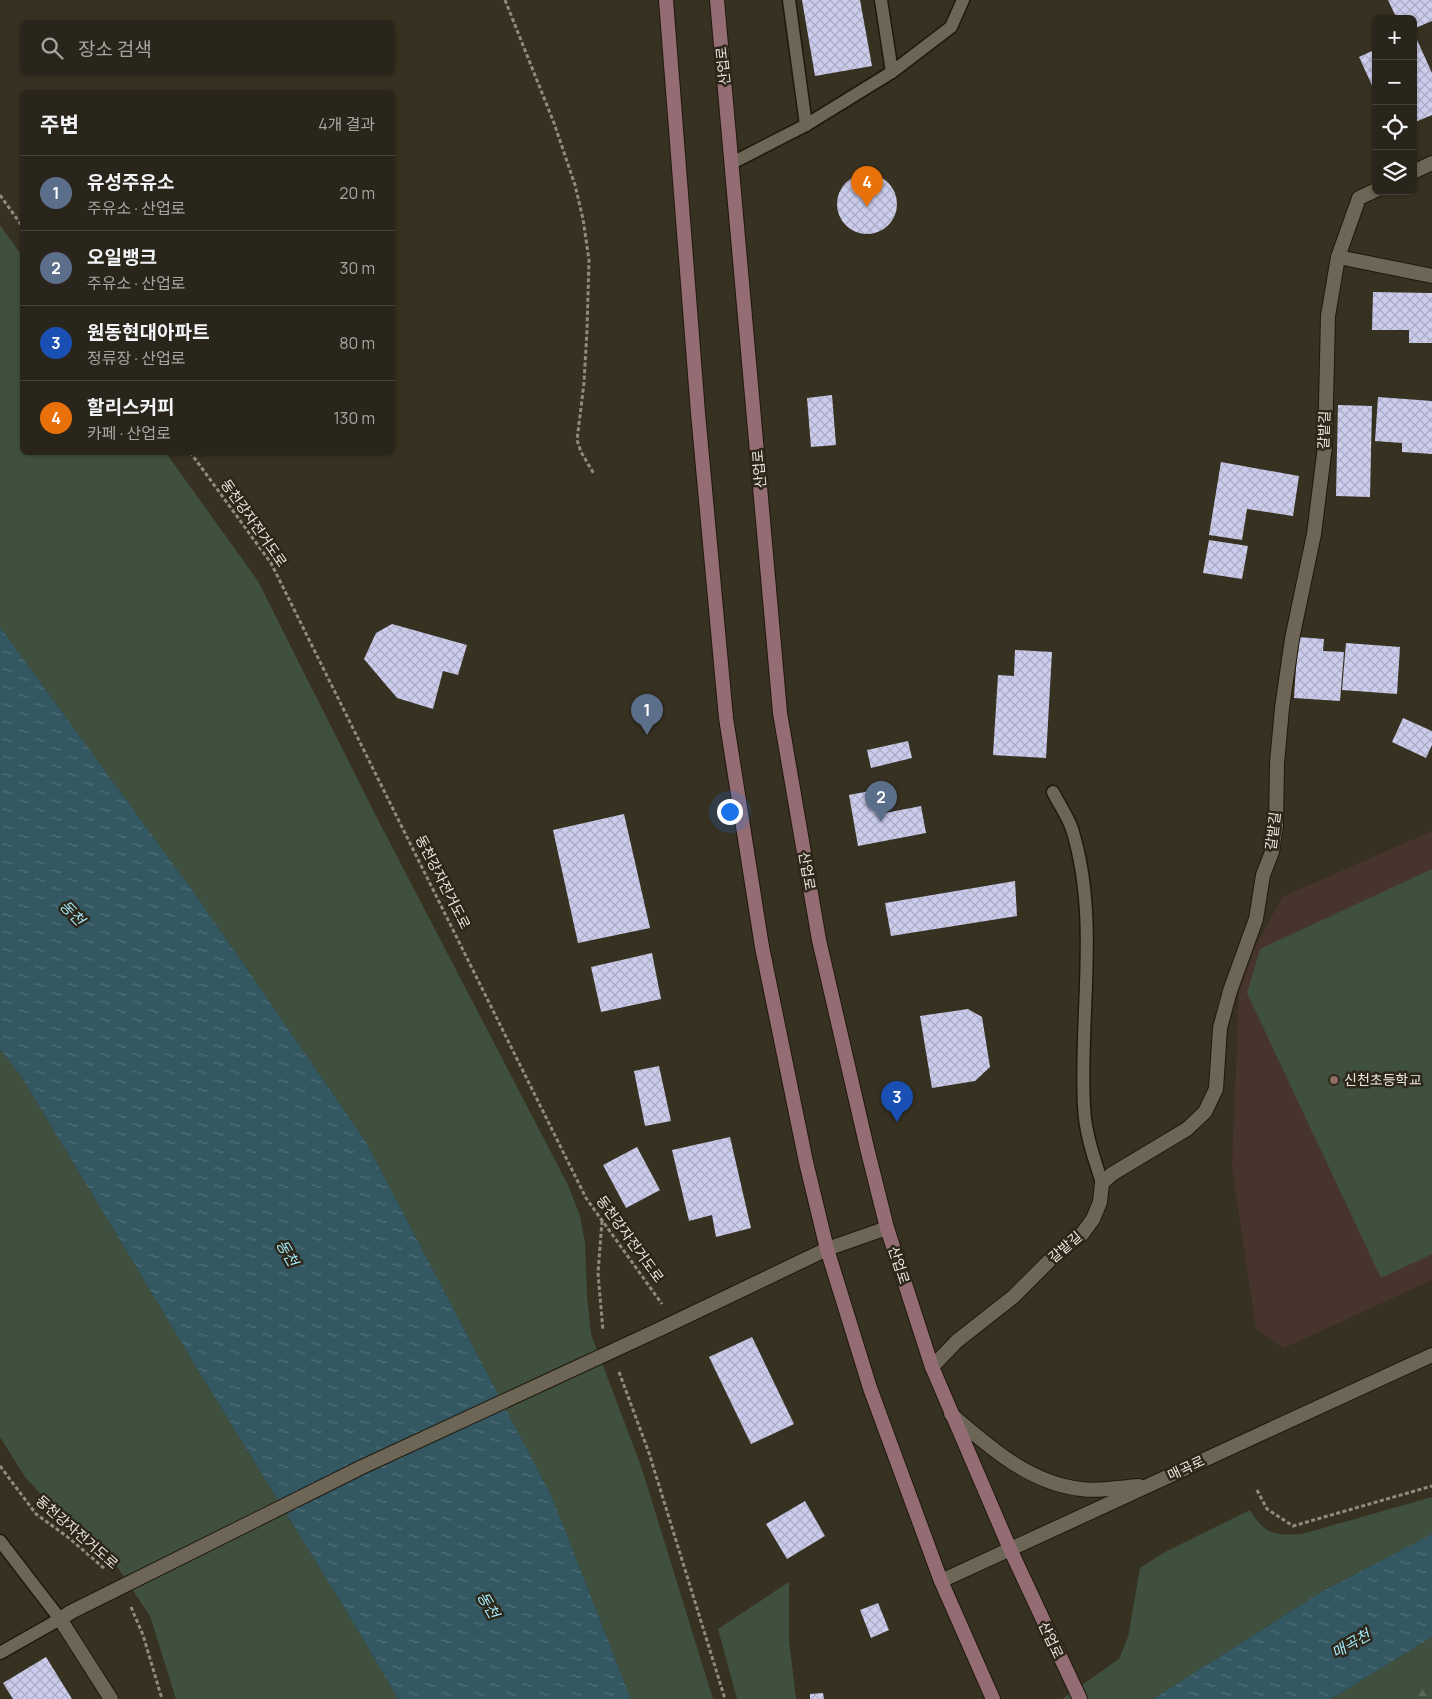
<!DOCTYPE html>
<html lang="ko">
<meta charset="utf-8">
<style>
:root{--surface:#29251a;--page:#312d23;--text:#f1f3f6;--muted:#a5a5a2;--line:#454239;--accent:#db2777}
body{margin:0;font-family:Manrope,"Noto Sans KR",sans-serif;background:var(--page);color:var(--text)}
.controls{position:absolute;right:15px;top:15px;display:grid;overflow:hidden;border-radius:8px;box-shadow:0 1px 4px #0004}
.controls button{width:45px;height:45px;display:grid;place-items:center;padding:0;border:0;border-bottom:1px solid var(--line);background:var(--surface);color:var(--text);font:25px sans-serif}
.you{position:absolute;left:729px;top:811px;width:18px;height:18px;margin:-12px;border:4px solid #fff;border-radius:50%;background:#1a73e8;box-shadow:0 0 0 8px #1a73e833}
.badge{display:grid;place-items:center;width:32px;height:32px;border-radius:50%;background:var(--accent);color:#fff;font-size:16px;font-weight:700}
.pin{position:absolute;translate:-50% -41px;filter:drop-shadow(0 1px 2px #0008)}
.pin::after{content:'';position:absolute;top:26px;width:18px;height:15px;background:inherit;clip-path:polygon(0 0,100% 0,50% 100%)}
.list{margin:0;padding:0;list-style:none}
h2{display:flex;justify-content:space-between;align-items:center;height:65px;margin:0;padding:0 20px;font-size:21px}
h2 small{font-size:16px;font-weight:400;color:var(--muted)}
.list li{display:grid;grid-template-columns:32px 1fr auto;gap:15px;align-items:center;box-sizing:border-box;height:75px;padding:0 20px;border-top:1px solid var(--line)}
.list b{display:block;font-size:19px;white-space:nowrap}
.list p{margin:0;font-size:16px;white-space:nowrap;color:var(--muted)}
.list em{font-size:16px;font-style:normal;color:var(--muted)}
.icon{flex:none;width:28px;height:28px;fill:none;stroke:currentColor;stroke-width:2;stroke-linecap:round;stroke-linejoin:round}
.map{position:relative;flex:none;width:1432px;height:1699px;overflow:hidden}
.search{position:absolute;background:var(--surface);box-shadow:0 1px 4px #0004;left:20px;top:20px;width:375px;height:55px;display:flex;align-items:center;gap:12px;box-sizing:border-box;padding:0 18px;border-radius:8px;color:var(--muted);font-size:19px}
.panel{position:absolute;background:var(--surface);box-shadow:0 1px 4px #0004;left:20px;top:90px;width:375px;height:365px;border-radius:8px}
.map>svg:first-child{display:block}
</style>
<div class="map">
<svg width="1432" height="1699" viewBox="0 0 1432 1699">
<defs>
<pattern id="forest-firs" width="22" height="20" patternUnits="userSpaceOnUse" patternTransform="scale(1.25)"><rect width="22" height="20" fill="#40503e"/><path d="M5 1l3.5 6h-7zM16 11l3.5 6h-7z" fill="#5c6959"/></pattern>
<pattern id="water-ripples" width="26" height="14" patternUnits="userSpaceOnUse" patternTransform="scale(1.25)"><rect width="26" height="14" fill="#345862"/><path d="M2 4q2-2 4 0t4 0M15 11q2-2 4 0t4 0" fill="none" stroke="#527078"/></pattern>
<pattern id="building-cross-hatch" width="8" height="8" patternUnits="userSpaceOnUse" patternTransform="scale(1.25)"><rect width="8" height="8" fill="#cccded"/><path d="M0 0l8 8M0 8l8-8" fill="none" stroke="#aaabc2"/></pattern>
</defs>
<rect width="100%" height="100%" fill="#373122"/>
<!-- education -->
<polygon fill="#47342c" points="1432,831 1432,1280 1284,1348 1256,1329 1232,1167 1239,993 1255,948 1282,897"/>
<!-- grass -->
<g fill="#40503e">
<polygon points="0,225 22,256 22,452 166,453 258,581 376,816 568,1185 580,1216 585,1243 587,1295 591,1334 641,1466 713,1699 631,1699 552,1497 366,1142 200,901 0,627"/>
<polygon points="1432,869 1432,1254 1381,1278 1247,993 1260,949"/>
<polygon points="0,1049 21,1076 201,1375 356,1627 398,1699 176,1699 150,1616 112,1559 59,1514 25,1477 0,1437"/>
<path d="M 1432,1497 L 1432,1534 L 1321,1592 L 1153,1699 L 1062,1699 L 1119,1659 L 1128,1637 L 1140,1568 L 1165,1552 L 1250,1510 C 1264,1534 1275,1536 1302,1534 Z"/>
<polygon points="789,1582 789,1640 796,1699 737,1699 718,1629"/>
<polygon points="1432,1637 1432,1675 1394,1699 1331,1699"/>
</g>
<!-- forest -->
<polygon fill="url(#forest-firs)" points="1432,1675 1432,1699 1394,1699"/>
<!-- water -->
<g fill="url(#water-ripples)">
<polygon points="0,627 200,901 366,1142 552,1497 631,1699 398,1699 356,1627 201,1375 21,1076 0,1049"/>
<polygon points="1432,1534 1432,1637 1331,1699 1153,1699 1321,1592"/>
</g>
<!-- building -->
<g fill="url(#building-cross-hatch)">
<polygon points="802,0 860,0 872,66 815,76"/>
<polygon points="1388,0 1432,0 1432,21 1413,29 1413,19 1397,19"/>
<polygon points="1413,31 1432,73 1432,115 1413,123"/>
<polygon points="1376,49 1376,94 1359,57"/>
<circle cx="867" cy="204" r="30"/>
<polygon points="1373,292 1432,293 1432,343 1409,343 1409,330 1372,330"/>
<polygon points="832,395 836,445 811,447 807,398"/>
<polygon points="1378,397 1432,401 1432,454 1402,452 1402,443 1375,441"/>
<polygon points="1338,405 1372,406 1370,497 1336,496"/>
<polygon points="1221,462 1299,476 1293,516 1247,509 1242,540 1209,535"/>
<polygon points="1209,540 1248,546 1242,579 1203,573"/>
<polygon points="392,624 467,645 458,675 443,671 433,709 397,698 364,659 376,633"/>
<polygon points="1298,637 1324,639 1323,651 1344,652 1340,701 1294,698"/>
<polygon points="1346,643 1400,647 1397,694 1342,690"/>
<polygon points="1015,650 1052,652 1046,758 993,755 998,675 1014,676"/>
<polygon points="1403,718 1432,731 1432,745 1426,758 1392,742"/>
<polygon points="908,741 912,758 871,768 867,750"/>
<polygon points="875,790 880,814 921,806 926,833 858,846 849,795"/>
<polygon points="624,814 650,928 578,943 553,830"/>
<polygon points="1015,881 1017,916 891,936 885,903"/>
<polygon points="652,953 661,999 601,1012 591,967"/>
<polygon points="968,1009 982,1017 990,1067 975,1081 932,1088 920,1016"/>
<polygon points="659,1066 671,1121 645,1126 634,1071"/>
<polygon points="730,1137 751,1228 716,1237 712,1215 689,1221 672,1150"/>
<polygon points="637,1147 660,1190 626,1208 603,1165"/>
<polygon points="752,1337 794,1424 751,1444 709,1357"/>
<polygon points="805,1501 825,1536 787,1559 766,1524"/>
<polygon points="878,1603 889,1630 871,1638 860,1610"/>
<polygon points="46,1657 72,1699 13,1699 3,1683"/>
<polygon points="823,1693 824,1699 810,1699 810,1694"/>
</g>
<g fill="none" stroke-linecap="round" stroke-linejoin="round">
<defs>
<g id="service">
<polyline points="789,0 806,125"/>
<polyline points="892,72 951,27 963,0"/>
<polyline points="732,163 806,125 892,72 881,0"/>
<path d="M 1053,792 C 1059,804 1068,817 1072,829 C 1100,919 1079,1014 1084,1106 C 1085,1133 1094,1158 1102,1183"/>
<polyline points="0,1541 60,1619 0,1653"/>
</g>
<g id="minor">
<polyline points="1413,172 1432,163"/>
<polyline points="1338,257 1432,276"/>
<polyline points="660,1329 827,1249 887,1228"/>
<polyline points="932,1367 957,1341 1013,1297 1054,1256 1082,1234 1093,1219 1100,1202 1102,1183 1112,1174 1187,1129 1205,1112 1216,1089 1220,1028 1230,991 1256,919 1263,875 1272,852 1276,826 1277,763 1282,708 1292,639 1314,534 1325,446 1328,316 1338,257 1359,198 1376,190"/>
<polyline points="71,1612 60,1619 111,1699"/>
</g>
<g id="tertiary">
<path d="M 951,1414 C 989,1447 1029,1483 1081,1489 C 1099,1492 1121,1487 1139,1486"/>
<polyline points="941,1581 1432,1355"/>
</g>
<g id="secondary">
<polyline points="666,0 698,413 726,718 762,947 806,1162 827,1249 870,1388 941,1581 993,1699"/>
<polyline points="717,0 780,713 819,940 867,1148 887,1228 932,1367 1010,1549 1080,1699"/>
</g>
</defs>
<!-- service casing -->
<use href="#service" stroke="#1f180b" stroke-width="15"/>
<!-- minor casing -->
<use href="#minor" stroke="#1f180b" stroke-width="16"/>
<!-- tertiary casing -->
<use href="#tertiary" stroke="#1f180b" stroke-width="16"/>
<!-- secondary casing -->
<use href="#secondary" stroke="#1f180b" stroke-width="16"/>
<!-- path -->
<g stroke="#908b7f" stroke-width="3" stroke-dasharray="4 2.5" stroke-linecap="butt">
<polyline points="505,0 554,123 575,185 583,219 589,260 587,330 584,383 577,440 581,452 594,474"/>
<polyline points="0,195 22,226"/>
<polyline points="190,452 271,563 586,1198 662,1304"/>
<polyline points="602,1221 598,1273 603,1331"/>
<polyline points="619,1372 649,1453 725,1699"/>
<polyline points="0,1466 36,1514 69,1538 105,1569"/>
<polyline points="1257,1490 1267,1509 1293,1526 1432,1486"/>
<polyline points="131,1607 143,1635 162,1699"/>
</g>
<!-- service -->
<use href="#service" stroke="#6d6656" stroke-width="12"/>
<!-- minor -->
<use href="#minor" stroke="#6d6656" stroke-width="14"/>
<!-- tertiary -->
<use href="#tertiary" stroke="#6d6656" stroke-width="14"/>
<!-- secondary -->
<use href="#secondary" stroke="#936c74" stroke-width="14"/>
<defs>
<polyline id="minor-bridge" points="71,1612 362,1467 660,1329"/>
</defs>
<!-- minor-bridge casing -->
<use href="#minor-bridge" stroke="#1f180b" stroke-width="16" stroke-linecap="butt"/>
<!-- minor-bridge -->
<use href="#minor-bridge" stroke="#6d6656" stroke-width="14"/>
</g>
<!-- markers -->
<circle fill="#8d6e63" stroke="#2d2719" stroke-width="2" cx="1334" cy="1080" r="5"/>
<g text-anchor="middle" stroke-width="5" stroke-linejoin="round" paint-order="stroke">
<!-- street labels -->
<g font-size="14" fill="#ebe7de" stroke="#2d2719">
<text transform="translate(723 66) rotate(-96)" y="5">산업로</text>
<text transform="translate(1324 430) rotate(-88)" y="5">갈밭길</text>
<text transform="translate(759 469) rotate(-95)" y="5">산업로</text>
<text transform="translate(254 523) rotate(55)" y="5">동천강자전거도로</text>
<text transform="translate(1273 831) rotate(-83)" y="5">갈밭길</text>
<text transform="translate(807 871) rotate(80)" y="5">산업로</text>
<text transform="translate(443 882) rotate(63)" y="5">동천강자전거도로</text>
<text transform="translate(630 1239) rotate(54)" y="5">동천강자전거도로</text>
<text transform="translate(1065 1247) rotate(-41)" y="5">갈밭길</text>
<text transform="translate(899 1265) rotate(72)" y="5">산업로</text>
<text transform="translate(1186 1468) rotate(-25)" y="5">매곡로</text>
<text transform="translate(77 1532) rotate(41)" y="5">동천강자전거도로</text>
<text transform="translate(1051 1640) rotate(65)" y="5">산업로</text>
</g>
<!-- poi labels -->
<g font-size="14" fill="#ebe7de" stroke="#2d2719" text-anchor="start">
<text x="1344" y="1085">신천초등학교</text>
</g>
<!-- water labels -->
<g font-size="15" font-style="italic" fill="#a1e7fa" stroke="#2d2719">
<text transform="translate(72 913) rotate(46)" y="5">동천</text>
<text transform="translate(287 1253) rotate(60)" y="5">동천</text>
<text transform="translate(488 1605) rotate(60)" y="5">동천</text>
<text transform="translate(1351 1644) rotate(-30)" y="5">매곡천</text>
</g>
</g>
</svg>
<div class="controls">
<button>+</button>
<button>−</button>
<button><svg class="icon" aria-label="locate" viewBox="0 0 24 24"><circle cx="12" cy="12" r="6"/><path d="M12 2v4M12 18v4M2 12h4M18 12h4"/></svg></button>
<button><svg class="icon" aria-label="layers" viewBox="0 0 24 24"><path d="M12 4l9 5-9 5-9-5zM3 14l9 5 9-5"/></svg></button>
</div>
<div class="you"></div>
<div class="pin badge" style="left:647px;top:735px;background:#5c6f8a">1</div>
<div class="pin badge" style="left:881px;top:822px;background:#5c6f8a">2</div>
<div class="pin badge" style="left:897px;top:1122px;background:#1a4fb4">3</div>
<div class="pin badge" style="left:867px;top:207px;background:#e8710a">4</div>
<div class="search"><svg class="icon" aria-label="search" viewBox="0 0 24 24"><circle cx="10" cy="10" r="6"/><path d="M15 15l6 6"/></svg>장소 검색</div>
<section class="panel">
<h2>주변<small>4개 결과</small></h2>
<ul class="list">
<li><span class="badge" style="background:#5c6f8a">1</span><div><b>유성주유소</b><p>주유소 · 산업로</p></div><em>20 m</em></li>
<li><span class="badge" style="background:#5c6f8a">2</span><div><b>오일뱅크</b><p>주유소 · 산업로</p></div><em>30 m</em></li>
<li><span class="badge" style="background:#1a4fb4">3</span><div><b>원동현대아파트</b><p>정류장 · 산업로</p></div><em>80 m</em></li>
<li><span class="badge" style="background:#e8710a">4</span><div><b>할리스커피</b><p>카페 · 산업로</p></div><em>130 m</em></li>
</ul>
</section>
</div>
